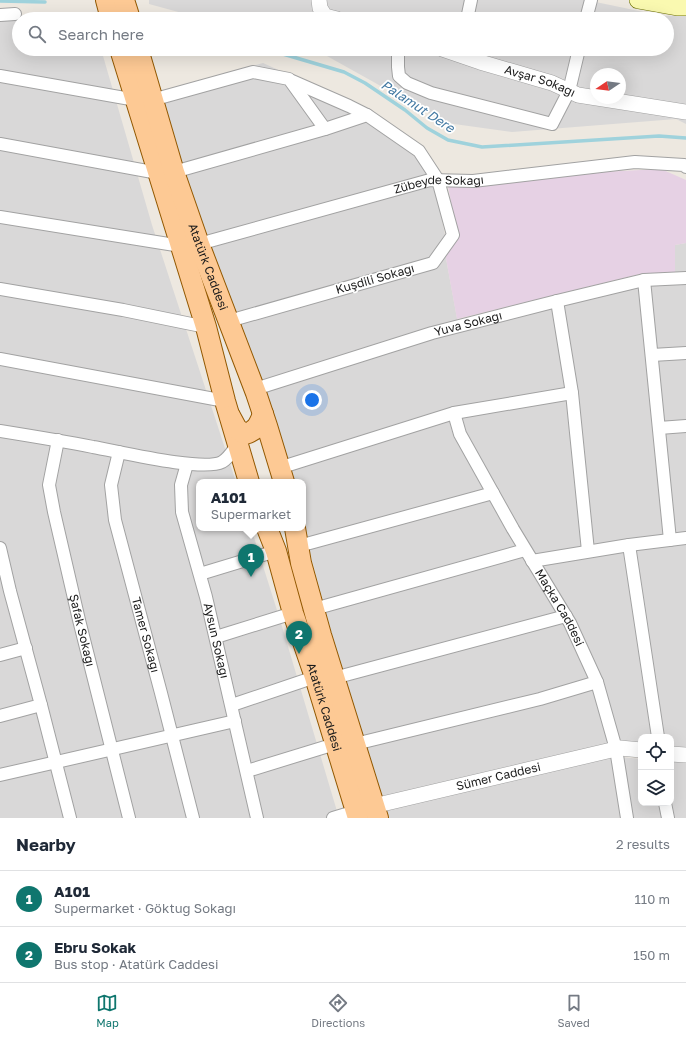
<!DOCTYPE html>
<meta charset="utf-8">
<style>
:root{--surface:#fff;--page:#f6f6f7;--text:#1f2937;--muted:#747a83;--line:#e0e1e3;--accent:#0f766e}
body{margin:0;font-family:"Golos Text",sans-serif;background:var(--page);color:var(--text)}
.controls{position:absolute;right:12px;bottom:12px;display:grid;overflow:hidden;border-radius:8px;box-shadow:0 4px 16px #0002}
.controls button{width:36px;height:36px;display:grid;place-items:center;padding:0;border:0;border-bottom:1px solid var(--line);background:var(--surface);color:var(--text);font:20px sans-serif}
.compass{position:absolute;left:590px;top:68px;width:36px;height:36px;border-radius:50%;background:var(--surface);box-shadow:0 4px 16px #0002;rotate:257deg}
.you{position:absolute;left:312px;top:400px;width:14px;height:14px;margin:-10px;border:3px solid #fff;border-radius:50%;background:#1a73e8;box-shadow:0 0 0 6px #1a73e833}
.badge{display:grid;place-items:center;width:26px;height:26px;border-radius:50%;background:var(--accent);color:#fff;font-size:13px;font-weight:700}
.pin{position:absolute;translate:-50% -33px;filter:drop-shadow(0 1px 2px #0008)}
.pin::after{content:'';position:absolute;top:21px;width:14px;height:12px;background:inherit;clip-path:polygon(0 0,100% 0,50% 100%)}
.popup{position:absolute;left:196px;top:479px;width:110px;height:52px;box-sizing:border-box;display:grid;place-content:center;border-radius:8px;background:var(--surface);filter:drop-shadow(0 1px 3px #0005);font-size:13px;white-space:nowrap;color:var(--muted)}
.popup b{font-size:15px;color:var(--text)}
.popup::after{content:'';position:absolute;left:50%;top:100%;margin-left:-8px;border:8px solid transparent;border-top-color:var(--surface)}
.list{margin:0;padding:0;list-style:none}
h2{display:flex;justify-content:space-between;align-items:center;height:52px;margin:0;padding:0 16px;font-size:17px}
h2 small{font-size:13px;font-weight:400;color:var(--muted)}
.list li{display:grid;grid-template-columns:26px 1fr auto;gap:12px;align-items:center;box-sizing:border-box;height:56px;padding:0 16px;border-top:1px solid var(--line)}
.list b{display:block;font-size:15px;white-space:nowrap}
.list p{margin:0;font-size:13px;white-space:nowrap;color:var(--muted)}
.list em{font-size:13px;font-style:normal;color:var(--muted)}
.icon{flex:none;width:22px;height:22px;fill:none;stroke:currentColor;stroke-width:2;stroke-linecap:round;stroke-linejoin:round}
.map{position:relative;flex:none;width:686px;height:818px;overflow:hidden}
.search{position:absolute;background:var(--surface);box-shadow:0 4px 16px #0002;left:12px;right:12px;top:12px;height:44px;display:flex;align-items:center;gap:10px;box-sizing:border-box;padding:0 14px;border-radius:22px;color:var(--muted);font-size:15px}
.sheet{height:164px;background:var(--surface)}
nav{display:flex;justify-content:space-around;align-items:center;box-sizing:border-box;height:56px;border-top:1px solid var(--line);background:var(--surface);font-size:11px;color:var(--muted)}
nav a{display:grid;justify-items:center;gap:2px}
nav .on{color:var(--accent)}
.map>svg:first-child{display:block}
</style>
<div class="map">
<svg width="686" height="818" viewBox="0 0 686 818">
<rect width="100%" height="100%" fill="#ede8e0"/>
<!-- residential -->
<g fill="#d9d8d8" fill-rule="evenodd">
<path d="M 149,0 L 586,0 L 663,16 L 686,16 L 686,124 L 676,119 L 512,132 L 447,123 L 318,51 L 311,49 L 667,49 L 667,19 L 204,19 L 149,4 ZM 596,74 L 620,74 L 620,98 L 596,98 Z"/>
<polygon points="31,17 47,19 19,19 19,49 101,49 152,225 236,482 199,482 199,528 251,528 281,623 339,818 0,818 0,21"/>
<polygon points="263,63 363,108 426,167 435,185 446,240 445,253 459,329 675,273 675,245 686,243 686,750 671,748 671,737 641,737 641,745 379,797 364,752 303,527 303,482 291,482 206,244 159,93"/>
<polygon points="611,756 641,759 641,803 671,803 671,761 686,763 686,818 386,818 383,810"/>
</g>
<!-- industrial -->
<polygon fill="#e6d1e4" points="661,169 686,180 686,243 675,245 675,273 644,273 457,319 445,253 457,237 447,180"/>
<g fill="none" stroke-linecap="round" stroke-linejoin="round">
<!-- stream -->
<g stroke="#9fd2dc" stroke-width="3.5">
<polyline points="0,1 45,2"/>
<polyline points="266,49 344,72 365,83 405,110 427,128 448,140 482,147 659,136 686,138"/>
</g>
<defs>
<g id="minor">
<polyline points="0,15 15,14"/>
<polyline points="467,19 471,0"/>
<polyline points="586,19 591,0"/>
<polyline points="399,49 398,52 398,67 399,76 407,83 431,93 552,124 569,91 579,49"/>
<polyline points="0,76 136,100"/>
<polyline points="292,81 349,106 367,115"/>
<polyline points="152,100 253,72 289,79 325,129"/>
<polyline points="0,144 158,173"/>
<polyline points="174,172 325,129 367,115 419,151 438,180 453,235 433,263 229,321"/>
<polyline points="0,217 181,246"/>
<path id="s1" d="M 199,244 L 430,180 L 473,181 L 635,162 L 684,165 L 686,167"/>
<polyline points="644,280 670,540"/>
<polyline points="0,289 123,310 206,327"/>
<polyline points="557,301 572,393 588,551"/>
<polyline points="652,355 686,353"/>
<polyline points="0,359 225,401"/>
<path id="s2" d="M 255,389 L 432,333 L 557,301 L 644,280 L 686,278"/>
<path id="s3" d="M 454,413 L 460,434 L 513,529 L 570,623 L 597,682 L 616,749 L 627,818"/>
<polyline points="659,428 686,426"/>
<path d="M 0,431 C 31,436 62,441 93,447 C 117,451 202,472 222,462 C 229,458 233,450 238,444"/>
<path id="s4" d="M 58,440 L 49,485 L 54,512 L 79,620 L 129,818"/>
<path id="s5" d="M 119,452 L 111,485 L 115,520 L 161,693 L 193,818"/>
<path id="s6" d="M 187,464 L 181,485 L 182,512 L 206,597 L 257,818"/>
<polyline points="279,468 454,413 572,393"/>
<polyline points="629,545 658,737"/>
<polyline points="299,546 493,493"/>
<polyline points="0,548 10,591 41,705 0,716"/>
<polyline points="532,561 629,545 686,538"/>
<polyline points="200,574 276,551"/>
<polyline points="314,609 525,550"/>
<polyline points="216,637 293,613"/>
<polyline points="0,655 26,648"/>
<polyline points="334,678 566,616"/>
<polyline points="41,705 70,818"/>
<polyline points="232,705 315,677"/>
<polyline points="355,744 540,699 597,682"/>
<polyline points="247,771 335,744"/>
<polyline points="0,775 235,721"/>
<polyline points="665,803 668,818"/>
<polyline points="333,818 356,811"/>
</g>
<g id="tertiary">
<polyline points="319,0 320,8 325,16 337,19"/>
<path id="s7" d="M 442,49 L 480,62 L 552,83 L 578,95 L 686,112"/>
<polyline points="671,754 686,755"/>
<path id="s8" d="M 365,808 L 620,748 L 641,750"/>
</g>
<polyline id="secondary" points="638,0 677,7 686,7"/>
<g id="primary">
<polyline points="106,0 111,19"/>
<polyline points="124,0 130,19"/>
<polyline points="120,49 206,327 225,401 249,482"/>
<path id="s9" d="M 138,49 L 174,172 L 199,244 L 256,393 L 267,426 L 284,482"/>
<path d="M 230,416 L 237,429 L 245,434 C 256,431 259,425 263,414"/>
<path id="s10" d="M 267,528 L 276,551 L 293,613 L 315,677 L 358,818"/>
<polyline points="295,528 301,563 321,635 378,818"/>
</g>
</defs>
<!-- minor casing -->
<use href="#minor" stroke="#a2a2a2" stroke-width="14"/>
<!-- tertiary casing -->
<use href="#tertiary" stroke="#a2a2a2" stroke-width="16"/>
<!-- secondary casing -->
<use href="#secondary" stroke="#6c7103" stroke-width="18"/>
<!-- primary casing -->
<use href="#primary" stroke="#925800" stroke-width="22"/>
<!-- minor -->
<use href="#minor" stroke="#fff" stroke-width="12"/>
<!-- tertiary -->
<use href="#tertiary" stroke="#fff" stroke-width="15"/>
<!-- secondary -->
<use href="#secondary" stroke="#faf9b0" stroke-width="17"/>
<!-- primary -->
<use href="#primary" stroke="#fdc994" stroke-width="20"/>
</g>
<g text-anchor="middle" stroke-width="3.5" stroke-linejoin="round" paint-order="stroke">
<!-- street labels -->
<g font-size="12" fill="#1b1b1b" stroke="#fff">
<text dy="4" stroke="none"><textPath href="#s7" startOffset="103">Avşar Sokağı</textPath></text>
<text dy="4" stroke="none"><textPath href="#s1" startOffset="248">Zübeyde Sokağı</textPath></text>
<text dy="4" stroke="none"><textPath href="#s9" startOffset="229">Atatürk Caddesi</textPath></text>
<text transform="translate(375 279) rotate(-16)" y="4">Kuşdili Sokağı</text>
<text dy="4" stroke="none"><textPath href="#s2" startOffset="223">Yuva Sokağı</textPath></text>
<text dy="4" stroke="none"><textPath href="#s3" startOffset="222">Maçka Caddesi</textPath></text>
<text dy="4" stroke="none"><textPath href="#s4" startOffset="195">Şafak Sokağı</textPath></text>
<text dy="4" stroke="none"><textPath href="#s5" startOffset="188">Tamer Sokağı</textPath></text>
<text dy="4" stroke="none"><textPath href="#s6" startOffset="182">Aysun Sokağı</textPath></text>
<text dy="4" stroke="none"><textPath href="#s10" startOffset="188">Atatürk Caddesi</textPath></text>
<text dy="4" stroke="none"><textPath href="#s8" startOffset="137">Sümer Caddesi</textPath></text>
</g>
<!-- water labels -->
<g font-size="13" font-style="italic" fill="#447aa3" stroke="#fff">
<text transform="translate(418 106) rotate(33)" y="5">Palamut Dere</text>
</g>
</g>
</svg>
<div class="controls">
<button><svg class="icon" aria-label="locate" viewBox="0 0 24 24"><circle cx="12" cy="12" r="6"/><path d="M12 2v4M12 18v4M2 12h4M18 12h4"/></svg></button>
<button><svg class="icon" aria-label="layers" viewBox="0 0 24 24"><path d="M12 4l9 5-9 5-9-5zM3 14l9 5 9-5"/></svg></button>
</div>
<svg class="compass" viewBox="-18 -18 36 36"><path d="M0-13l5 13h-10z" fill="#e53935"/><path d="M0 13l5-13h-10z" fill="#747a83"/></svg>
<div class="you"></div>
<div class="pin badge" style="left:251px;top:577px">1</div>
<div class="popup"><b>A101</b>Supermarket</div>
<div class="pin badge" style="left:299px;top:654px">2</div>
<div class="search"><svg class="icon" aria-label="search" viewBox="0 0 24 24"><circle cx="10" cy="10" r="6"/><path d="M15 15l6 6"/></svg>Search here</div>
</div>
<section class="sheet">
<h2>Nearby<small>2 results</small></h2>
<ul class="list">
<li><span class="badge">1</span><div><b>A101</b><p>Supermarket · Göktuğ Sokağı</p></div><em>110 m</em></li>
<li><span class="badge">2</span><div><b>Ebru Sokak</b><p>Bus stop · Atatürk Caddesi</p></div><em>150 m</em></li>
</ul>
</section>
<nav>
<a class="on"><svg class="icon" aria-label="map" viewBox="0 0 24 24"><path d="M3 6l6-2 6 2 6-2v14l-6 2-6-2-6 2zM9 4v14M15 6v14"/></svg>Map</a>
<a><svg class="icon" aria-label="directions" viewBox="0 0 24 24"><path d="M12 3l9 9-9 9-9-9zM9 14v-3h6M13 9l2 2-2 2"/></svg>Directions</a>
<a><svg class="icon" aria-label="saved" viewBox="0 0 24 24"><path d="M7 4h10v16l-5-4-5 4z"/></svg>Saved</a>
</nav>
